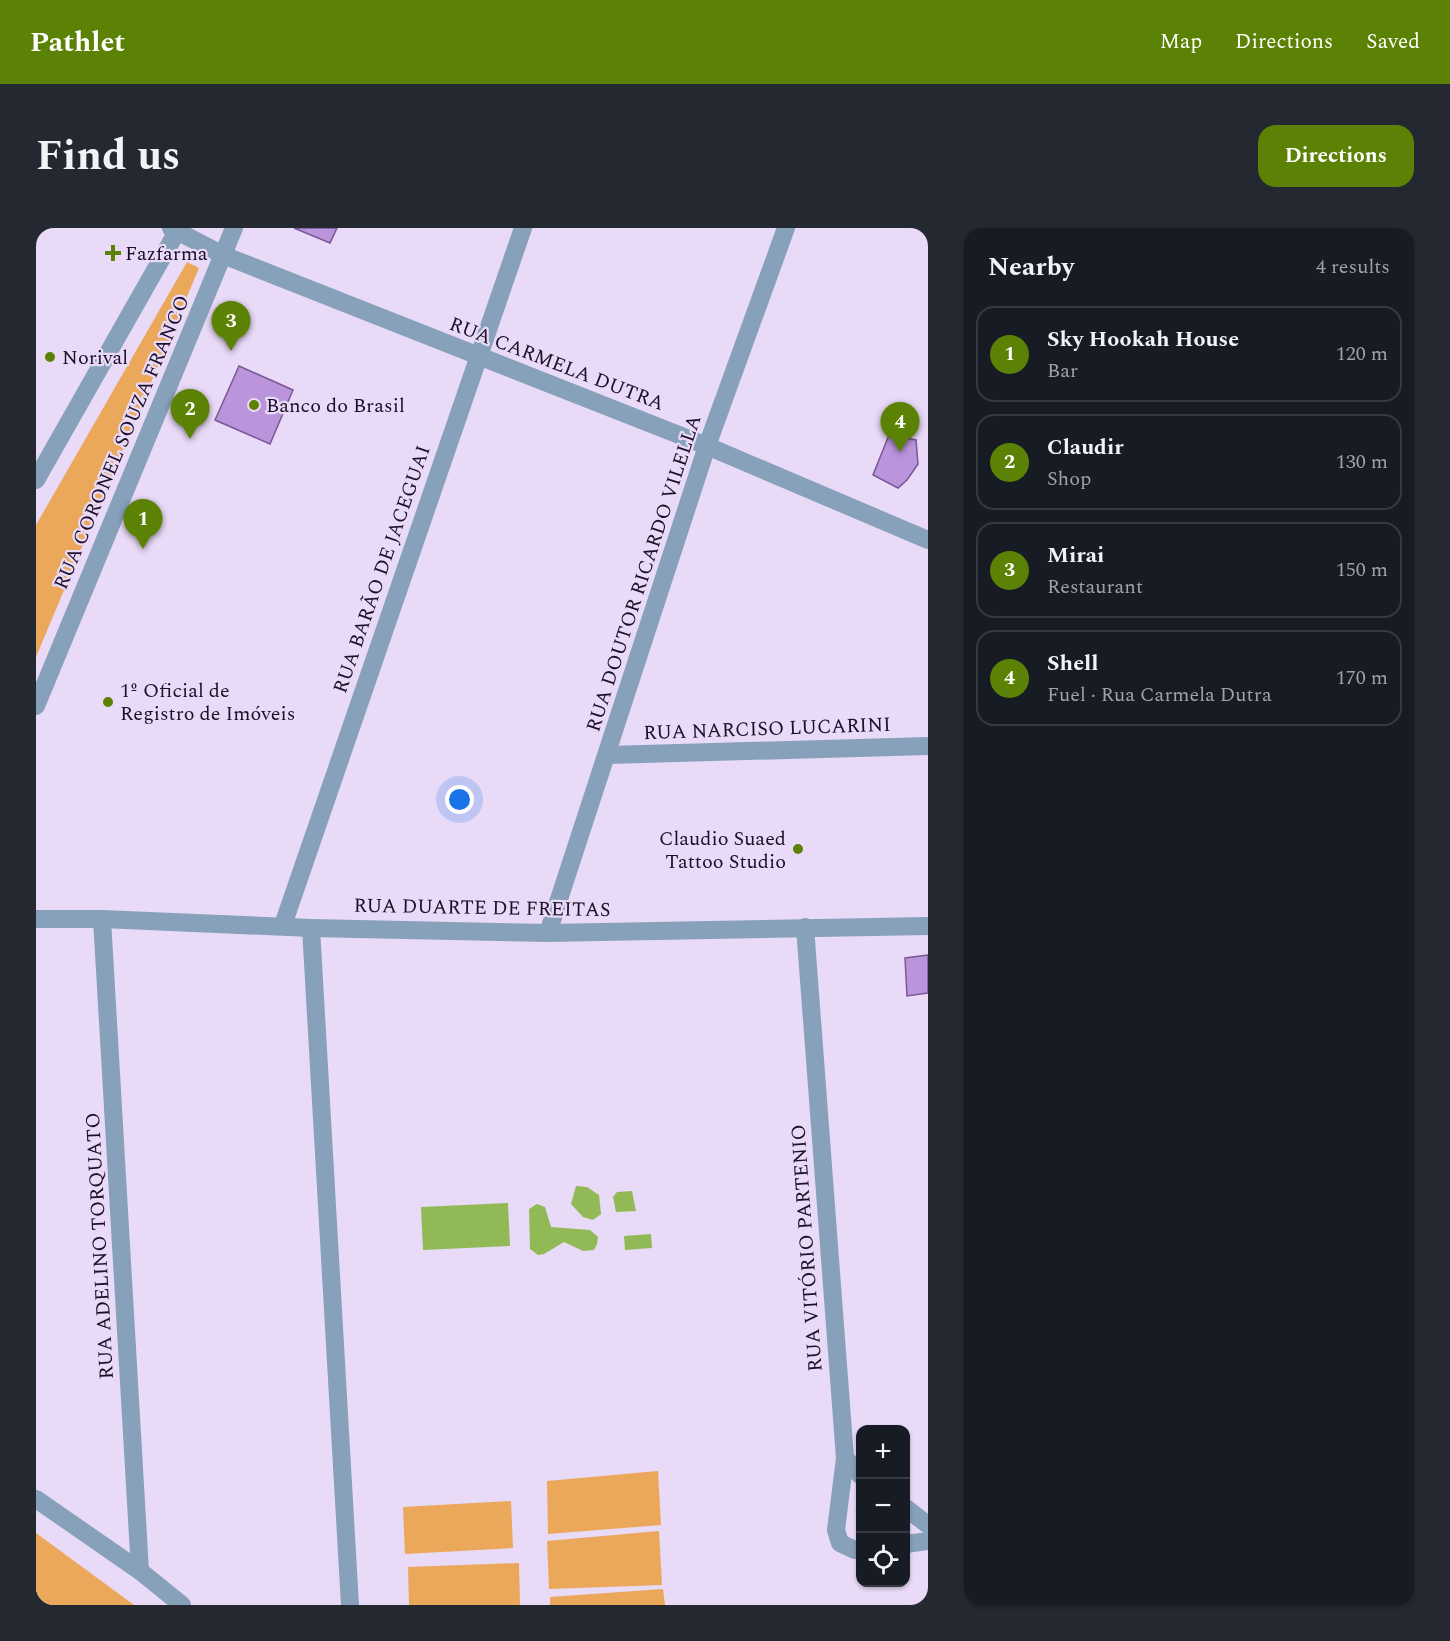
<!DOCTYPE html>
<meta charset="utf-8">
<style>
:root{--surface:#171b24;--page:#242831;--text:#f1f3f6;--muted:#9ea1a6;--line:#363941;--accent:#5b8204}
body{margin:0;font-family:Spectral,serif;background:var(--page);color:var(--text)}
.controls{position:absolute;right:18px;bottom:18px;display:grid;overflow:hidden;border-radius:12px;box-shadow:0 2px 4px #0004}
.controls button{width:54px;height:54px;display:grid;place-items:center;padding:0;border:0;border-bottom:2px solid var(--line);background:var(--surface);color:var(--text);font:30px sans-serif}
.you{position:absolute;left:424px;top:572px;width:21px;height:21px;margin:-15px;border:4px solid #fff;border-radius:50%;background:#1a73e8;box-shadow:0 0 0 9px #1a73e833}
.badge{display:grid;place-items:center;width:39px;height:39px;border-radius:50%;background:var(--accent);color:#fff;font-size:20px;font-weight:700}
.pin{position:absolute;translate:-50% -50px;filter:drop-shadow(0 2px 3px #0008)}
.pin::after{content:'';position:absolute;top:32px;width:21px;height:18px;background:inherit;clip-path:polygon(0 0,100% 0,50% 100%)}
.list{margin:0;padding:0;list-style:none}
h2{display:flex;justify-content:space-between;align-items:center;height:78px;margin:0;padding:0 24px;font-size:26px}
h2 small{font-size:20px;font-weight:400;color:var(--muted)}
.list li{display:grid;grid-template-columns:39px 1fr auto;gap:18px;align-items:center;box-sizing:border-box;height:96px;margin:0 12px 12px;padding:0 12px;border:2px solid var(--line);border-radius:18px}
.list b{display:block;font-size:22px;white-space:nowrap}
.list p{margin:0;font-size:20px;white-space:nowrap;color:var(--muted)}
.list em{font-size:20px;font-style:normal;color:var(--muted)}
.icon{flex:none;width:33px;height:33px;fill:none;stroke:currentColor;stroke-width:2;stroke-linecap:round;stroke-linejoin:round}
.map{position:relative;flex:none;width:892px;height:1377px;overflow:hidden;border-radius:18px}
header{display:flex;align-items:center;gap:36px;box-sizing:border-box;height:84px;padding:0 30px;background:var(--accent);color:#fff}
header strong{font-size:28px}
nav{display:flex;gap:33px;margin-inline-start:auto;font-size:21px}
.intro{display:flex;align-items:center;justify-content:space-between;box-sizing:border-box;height:144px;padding:0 36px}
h1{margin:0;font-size:42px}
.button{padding:15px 27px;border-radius:18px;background:var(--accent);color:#fff;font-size:21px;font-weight:700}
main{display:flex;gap:36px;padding:0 36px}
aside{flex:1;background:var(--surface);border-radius:18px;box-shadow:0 2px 4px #0004}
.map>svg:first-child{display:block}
</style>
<header>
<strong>Pathlet</strong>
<nav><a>Map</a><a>Directions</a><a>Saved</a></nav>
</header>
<div class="intro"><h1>Find us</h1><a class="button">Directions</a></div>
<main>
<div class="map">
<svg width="892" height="1377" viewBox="0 0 892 1377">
<rect width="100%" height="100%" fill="#e9daf7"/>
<!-- green -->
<g fill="#eba75a">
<polygon points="151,34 163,40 0,429 0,297"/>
<polygon points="622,1243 625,1297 512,1306 511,1253"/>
<polygon points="475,1273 477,1320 369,1326 367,1279"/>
<polygon points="623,1303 626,1357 513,1361 511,1313"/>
<polygon points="0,1305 98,1377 0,1377"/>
<polygon points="483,1335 484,1377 373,1377 372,1339"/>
<polygon points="627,1361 629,1377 514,1377 514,1369"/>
</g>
<!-- water -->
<g fill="#91ba57">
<polygon points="540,958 551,959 563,967 565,986 557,992 547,989 535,976"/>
<polygon points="596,963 600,983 580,984 577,969 581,964"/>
<polygon points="472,975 474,1018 387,1022 385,979"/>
<polygon points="501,976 509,979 515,999 554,1002 562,1009 561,1016 558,1022 547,1023 528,1014 508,1026 502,1027 494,1021 493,981"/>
<polygon points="615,1006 616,1020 589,1022 588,1008"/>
</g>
<!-- building -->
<g fill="#ba95db" stroke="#795797" stroke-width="1.5">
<polygon points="258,0 301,0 294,15"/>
<polygon points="203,138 257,162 234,216 179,192"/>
<polygon points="853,207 880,212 882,236 871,252 862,260 837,247"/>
<polygon points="892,727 892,765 871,768 869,730"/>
</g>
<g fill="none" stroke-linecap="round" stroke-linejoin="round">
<!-- street -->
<g stroke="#87a1bb" stroke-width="18">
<polyline points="135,0 187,27 671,218 892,312"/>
<polyline points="0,252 143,0"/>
<polyline points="0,478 198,0"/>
<polyline points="572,527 892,518"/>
<polyline points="0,691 66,691 275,700 512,705 892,698"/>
<polyline points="66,691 104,1343"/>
<polyline points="247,697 487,0"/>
<polyline points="769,699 809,1230 800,1302 804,1315 819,1322 824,1321"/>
<polyline points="275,700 314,1377"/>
<polyline points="512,705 671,218 750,0"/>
<polyline points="809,1230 824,1247"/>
<polyline points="0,1271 104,1343 146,1377"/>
<polyline points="870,1280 892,1297"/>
<polyline points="870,1316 892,1313"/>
</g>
</g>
<!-- markers -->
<g fill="#5b8204" stroke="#e9daf7" stroke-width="2">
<path d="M74 16h6v6h6v6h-6v6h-6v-6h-6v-6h6z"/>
<circle cx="14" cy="129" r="6"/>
<circle cx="218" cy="177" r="6"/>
<circle cx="72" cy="474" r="6"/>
<circle cx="762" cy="621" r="6"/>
</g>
<g text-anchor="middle" stroke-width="4.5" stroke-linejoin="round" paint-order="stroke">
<!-- poi labels -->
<g font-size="20" fill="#1d0f29" stroke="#e9daf7" text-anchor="start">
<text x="89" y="32">Fazfarma</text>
<text x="26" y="136">Norival</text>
<text x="230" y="184">Banco do Brasil</text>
<text x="84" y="469">1º Oficial de<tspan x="84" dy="23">Registro de Imóveis</tspan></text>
<text x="750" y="617" text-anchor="end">Claudio Suaed<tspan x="750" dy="23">Tattoo Studio</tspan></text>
</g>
<!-- street labels -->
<g font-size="20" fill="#1d0f29" stroke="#e9daf7">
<text transform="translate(521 135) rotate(21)" y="7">RUA CARMELA DUTRA</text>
<text transform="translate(85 214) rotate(-67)" y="7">RUA CORONEL SOUZA FRANCO</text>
<text transform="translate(345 341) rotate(-71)" y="7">RUA BARÃO DE JACEGUAI</text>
<text transform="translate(607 345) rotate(-72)" y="7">RUA DOUTOR RICARDO VILELLA</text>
<text transform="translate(731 500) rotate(-2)" y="7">RUA NARCISO LUCARINI</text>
<text transform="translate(446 679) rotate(1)" y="7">RUA DUARTE DE FREITAS</text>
<text transform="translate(63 1018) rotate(-93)" y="7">RUA ADELINO TORQUATO</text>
<text transform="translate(770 1020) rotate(-94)" y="7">RUA VITÓRIO PARTENIO</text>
</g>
</g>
</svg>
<div class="controls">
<button>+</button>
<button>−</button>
<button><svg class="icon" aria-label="locate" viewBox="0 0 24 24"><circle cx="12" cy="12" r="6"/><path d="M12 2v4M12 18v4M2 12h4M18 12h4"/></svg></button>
</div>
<div class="you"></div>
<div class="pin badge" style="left:107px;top:321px">1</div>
<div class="pin badge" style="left:154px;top:211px">2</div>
<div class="pin badge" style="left:195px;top:123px">3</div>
<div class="pin badge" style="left:864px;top:224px">4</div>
</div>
<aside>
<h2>Nearby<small>4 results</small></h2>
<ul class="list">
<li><span class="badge">1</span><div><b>Sky Hookah House</b><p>Bar</p></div><em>120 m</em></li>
<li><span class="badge">2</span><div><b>Claudir</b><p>Shop</p></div><em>130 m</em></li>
<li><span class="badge">3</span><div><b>Mirai</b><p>Restaurant</p></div><em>150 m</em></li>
<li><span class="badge">4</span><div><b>Shell</b><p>Fuel · Rua Carmela Dutra</p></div><em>170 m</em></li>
</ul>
</aside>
</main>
